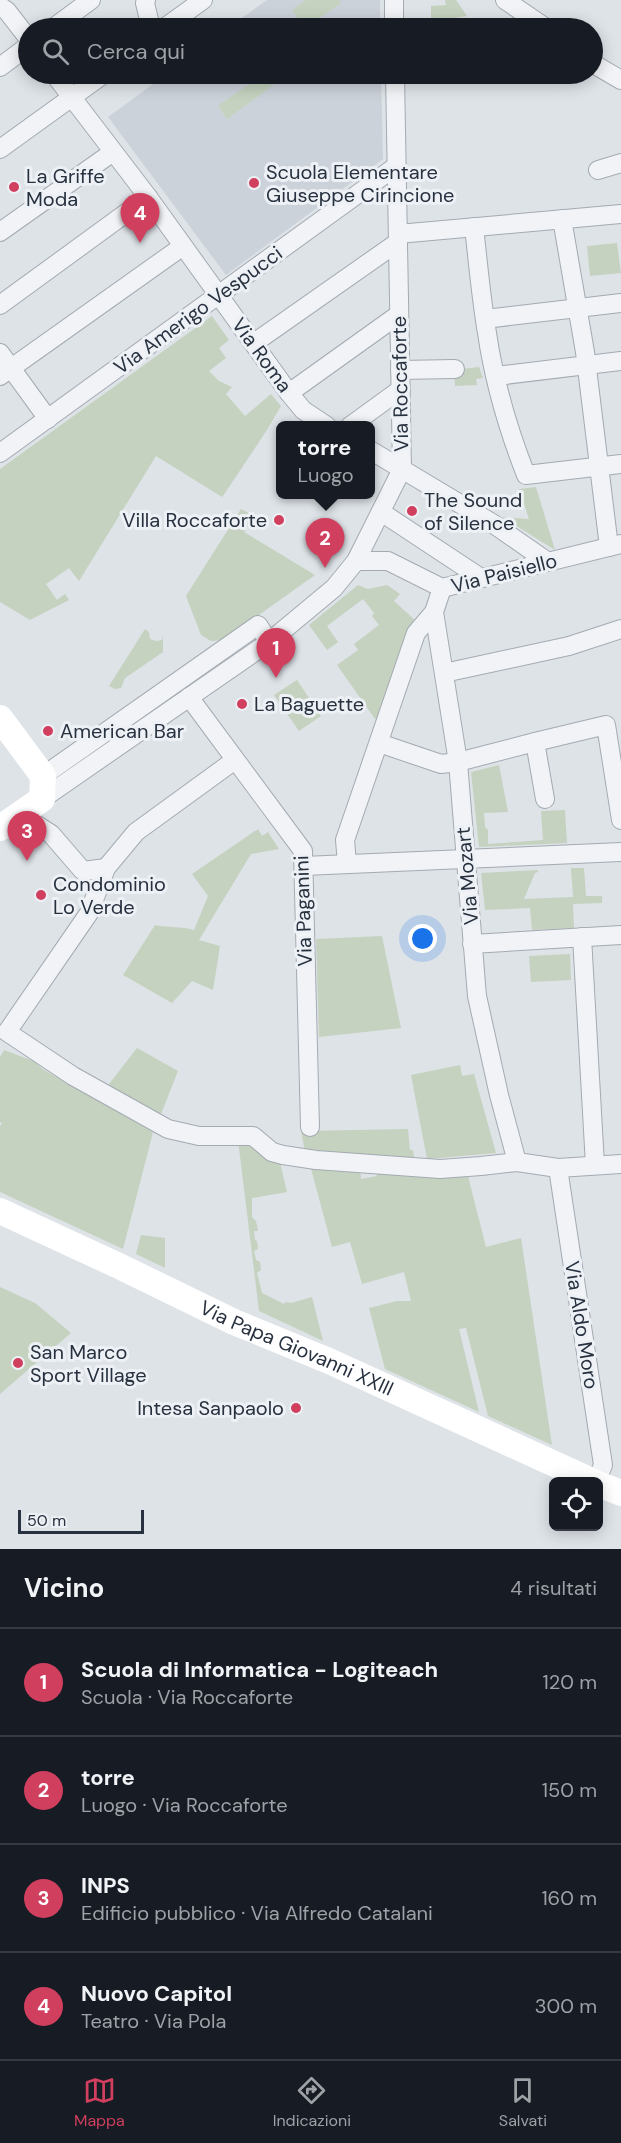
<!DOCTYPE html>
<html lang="it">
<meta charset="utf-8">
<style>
:root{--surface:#171b24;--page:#242831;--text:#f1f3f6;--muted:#9ea1a6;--line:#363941;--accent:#d13f5f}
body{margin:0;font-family:"DM Sans",sans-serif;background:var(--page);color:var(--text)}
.controls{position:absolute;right:18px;bottom:18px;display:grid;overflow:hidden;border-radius:9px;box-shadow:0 3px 15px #0003}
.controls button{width:54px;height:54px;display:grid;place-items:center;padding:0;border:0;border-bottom:2px solid var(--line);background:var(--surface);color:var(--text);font:30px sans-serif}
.scale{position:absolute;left:18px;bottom:15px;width:126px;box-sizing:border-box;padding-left:6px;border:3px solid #27313f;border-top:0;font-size:16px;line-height:21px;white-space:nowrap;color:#27313f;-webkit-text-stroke:4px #edf1f5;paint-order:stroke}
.you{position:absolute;left:423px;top:939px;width:21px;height:21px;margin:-15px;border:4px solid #fff;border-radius:50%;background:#1a73e8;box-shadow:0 0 0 9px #1a73e833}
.badge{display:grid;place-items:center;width:39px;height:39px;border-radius:50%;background:var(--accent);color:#fff;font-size:20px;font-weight:700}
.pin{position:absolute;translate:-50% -50px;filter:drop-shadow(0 2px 3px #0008)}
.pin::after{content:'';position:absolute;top:32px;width:21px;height:18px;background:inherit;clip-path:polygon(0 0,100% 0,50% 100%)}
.popup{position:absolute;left:276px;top:421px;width:99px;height:78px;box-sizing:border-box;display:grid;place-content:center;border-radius:9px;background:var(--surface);filter:drop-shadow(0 2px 4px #0005);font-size:20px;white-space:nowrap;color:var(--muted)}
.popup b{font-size:22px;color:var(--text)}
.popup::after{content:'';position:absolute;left:50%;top:100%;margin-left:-12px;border:12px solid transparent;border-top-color:var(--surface)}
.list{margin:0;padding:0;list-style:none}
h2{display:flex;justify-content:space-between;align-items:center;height:78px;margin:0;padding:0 24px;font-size:26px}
h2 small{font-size:20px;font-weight:400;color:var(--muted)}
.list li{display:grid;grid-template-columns:39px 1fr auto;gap:18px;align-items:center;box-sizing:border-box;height:108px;padding:0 24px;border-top:2px solid var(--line)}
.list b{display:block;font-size:22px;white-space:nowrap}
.list p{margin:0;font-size:20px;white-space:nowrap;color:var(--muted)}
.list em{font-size:20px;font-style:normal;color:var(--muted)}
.icon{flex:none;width:33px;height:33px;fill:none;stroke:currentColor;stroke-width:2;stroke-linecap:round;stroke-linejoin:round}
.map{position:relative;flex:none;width:621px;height:1549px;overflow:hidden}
.search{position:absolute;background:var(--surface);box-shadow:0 3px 15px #0003;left:18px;right:18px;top:18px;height:66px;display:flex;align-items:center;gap:15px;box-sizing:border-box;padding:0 21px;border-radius:33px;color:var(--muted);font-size:22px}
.sheet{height:510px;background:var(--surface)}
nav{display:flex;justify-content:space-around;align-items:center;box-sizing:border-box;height:84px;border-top:2px solid var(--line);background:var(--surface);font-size:16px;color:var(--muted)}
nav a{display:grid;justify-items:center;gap:3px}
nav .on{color:var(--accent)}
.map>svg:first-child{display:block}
</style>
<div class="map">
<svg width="621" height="1549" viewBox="0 0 621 1549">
<rect width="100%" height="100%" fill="#dee3e8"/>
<!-- built -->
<g fill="#ccd2da">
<polygon points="267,0 380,0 380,28 228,28"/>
<polygon points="167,74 381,74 383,159 226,275 108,117"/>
</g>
<!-- green -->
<g fill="#c5d2bf">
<polygon points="306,0 339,0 341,3 305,28 292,10"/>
<polygon points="445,0 456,0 467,16 431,22 431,6 446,5"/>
<polygon points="242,74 273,74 279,81 227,119 218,106 249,84"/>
<polygon points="617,243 621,273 590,276 587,246"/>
<polygon points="212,316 229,340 219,348 226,358 209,371 219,381 232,387 226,394 245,416 271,394 281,406 267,430 225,493 222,497 156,456 79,581 69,568 46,584 57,600 65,594 69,600 30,620 0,602 0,469"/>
<polygon points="479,367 483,378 476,379 477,385 455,386 454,370"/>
<polygon points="536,487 555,550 502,517 529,519 519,489"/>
<polygon points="241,509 254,516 244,532 315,575 224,640 211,641 201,635 186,596"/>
<polygon points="358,585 368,589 387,585 400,594 394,601 418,623 381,716 375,719 337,665 358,650 354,644 379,625 372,616 374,613 363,599 327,626 338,642 327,650 309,625"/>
<polygon points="145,629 149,632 150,639 156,641 162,640 163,636 163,652 125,678 121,688 115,689 109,686"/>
<polygon points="297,680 321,716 299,731 274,695"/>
<polygon points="499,765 508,812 484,813 485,827 488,830 488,844 543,840 541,811 565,810 567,843 479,847 471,772"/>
<path d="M 258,829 L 262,836 L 268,832 L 279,849 L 251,854 L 199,940 L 220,946 L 213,990 L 192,981 L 172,1003 L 123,975 L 155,925 C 169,928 181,926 194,930 L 208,896 L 192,874 Z"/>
<polygon points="571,868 584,868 586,896 602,896 602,903 573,904 574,928 532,930 530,908 485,910 481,873 538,870 538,872 535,873 524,899 573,897"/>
<polygon points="382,936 401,1028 319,1037 316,939"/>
<polygon points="570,954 571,980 531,982 529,956"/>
<polygon points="137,1048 178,1071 159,1119 113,1090 109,1084"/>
<polygon points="4,1050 39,1063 38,1065 44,1070 153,1132 123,1249 0,1192 0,1126 2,1123 0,1122 0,1057"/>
<polygon points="460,1065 462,1076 474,1074 496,1153 427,1159 411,1075"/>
<polygon points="408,1129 410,1150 413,1150 415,1162 305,1152 301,1131"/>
<polygon points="238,1140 244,1140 280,1162 287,1192 252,1198 252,1217 256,1221 258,1231 254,1231 255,1240 257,1241 258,1249 254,1251 256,1260 260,1262 261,1270 257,1273 262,1293 284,1304 286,1302 291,1303 312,1297 323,1341 259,1311"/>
<polygon points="310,1165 360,1167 361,1179 377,1176 375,1168 468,1176 486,1247 521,1238 552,1445 488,1416 466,1328 459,1329 479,1412 385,1369 369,1308 397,1301 411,1301 404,1272 362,1284 350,1242 332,1247"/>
<polygon points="141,1235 165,1238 165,1268 136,1254"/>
<polygon points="0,1287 35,1303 71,1333 0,1394"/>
</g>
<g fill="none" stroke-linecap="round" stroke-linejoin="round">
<defs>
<g id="street">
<polyline points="146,0 145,3 151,28"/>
<polyline points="394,0 394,28"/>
<polyline points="505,0 546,28"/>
<polyline points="0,6 7,11 28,38"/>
<polyline points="53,28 91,0"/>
<polyline points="164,28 203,0"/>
<polyline points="592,63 621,80"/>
<polyline points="0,67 28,46"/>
<polyline points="54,74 148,197 289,393 303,410 327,426"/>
<polyline points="0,149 104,74"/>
<polyline points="598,170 621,163"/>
<polyline points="562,219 585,352 609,547"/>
<path d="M 474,227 C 478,262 481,298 487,333 C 494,381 508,429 526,475 L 621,464"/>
<polyline points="0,232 113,152"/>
<polyline points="398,234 621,214"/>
<polyline points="0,305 148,197"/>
<polyline points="485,319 621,303"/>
<polyline points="254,343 398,242"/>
<polyline points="0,353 48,419"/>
<polyline points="400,370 455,369"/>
<polyline points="0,376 183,246"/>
<polyline points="496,376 621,361"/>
<polyline points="289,393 398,315"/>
<polyline points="350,426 401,389"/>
<polyline points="370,450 492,523 548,562"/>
<polyline points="0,453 395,167"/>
<polyline points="381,512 481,578"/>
<polyline points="356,561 388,561 442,588 621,544"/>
<polyline points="442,588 434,612 458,762 477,996 499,1095 517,1162"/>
<polyline points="444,673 569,646 621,629"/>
<polyline points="189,697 303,851 310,1127"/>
<polyline points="535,742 545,799"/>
<polyline points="379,743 441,764 458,762 535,742 606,725 621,820"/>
<polyline points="235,760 136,832 106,868 89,913 7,1032 73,1076 168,1129 199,1136 253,1136 272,1152 283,1155 316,1160 440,1169 481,1166 517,1162 558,1168 621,1164"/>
<polyline points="43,776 258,625 269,642"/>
<polyline points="42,799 269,642 334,588 356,561 402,469 395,74"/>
<polyline points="20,814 51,834 83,871 106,868"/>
<polyline points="347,864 345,840 416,633 434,612"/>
<polyline points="304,866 621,852"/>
<polyline points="582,937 595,1165"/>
<polyline points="472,944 621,935"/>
<polyline points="558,1168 603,1465 596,1482"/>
</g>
</defs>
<!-- street casing -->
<use href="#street" stroke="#a3aab2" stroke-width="20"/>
<!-- street -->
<use href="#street" stroke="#f1f3f6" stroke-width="18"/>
<!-- secondary -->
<g stroke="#fff" stroke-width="26">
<polyline points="0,718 43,776 42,799 0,828"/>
<path id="s1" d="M 0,1211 L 119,1266 L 234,1322 L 329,1361 L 594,1482"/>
<polyline points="598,1484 621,1493"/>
</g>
</g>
<!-- markers -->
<g fill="#d13f5f" stroke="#edf1f5" stroke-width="2">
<circle cx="254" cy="183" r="6"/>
<circle cx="14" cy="187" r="6"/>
<circle cx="412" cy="511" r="6"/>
<circle cx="279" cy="520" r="6"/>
<circle cx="242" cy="704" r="6"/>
<circle cx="48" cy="731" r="6"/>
<circle cx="41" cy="895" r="6"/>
<circle cx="18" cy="1363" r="6"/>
<circle cx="296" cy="1408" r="6"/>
</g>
<g text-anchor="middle" stroke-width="6" stroke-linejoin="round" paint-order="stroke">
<!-- poi labels -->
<g font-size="20" fill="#27313f" stroke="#edf1f5" text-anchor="start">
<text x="266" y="179">Scuola Elementare<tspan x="266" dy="23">Giuseppe Cirincione</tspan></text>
<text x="26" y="183">La Griffe<tspan x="26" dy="23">Moda</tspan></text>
<text x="424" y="507">The Sound<tspan x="424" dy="23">of Silence</tspan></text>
<text x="267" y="527" text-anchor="end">Villa Roccaforte</text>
<text x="254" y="711">La Baguette</text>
<text x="60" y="738">American Bar</text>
<text x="53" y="891">Condominio<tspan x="53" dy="23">Lo Verde</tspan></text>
<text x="30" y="1359">San Marco<tspan x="30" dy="23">Sport Village</tspan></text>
<text x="284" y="1415" text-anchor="end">Intesa Sanpaolo</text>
</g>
<!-- street labels -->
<g font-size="20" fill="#27313f" stroke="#edf1f5">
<text transform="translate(198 310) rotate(-36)" y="7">Via Amerigo Vespucci</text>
<text transform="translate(262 355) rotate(54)" y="7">Via Roma</text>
<text transform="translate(400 384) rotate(-91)" y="7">Via Roccaforte</text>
<text transform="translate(504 573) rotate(-14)" y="7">Via Paisiello</text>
<text transform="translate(467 876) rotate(-95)" y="7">Via Mozart</text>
<text transform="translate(303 911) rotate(-92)" y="7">Via Paganini</text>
<text transform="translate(582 1325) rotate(81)" y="7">Via Aldo Moro</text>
<text dy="7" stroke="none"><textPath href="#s1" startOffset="327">Via Papa Giovanni XXIII</textPath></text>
</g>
</g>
</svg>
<div class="controls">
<button><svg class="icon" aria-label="locate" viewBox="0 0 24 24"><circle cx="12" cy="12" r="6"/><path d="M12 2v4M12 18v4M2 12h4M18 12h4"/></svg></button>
</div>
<div class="scale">50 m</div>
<div class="you"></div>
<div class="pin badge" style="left:276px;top:678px">1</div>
<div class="pin badge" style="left:325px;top:568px">2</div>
<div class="popup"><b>torre</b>Luogo</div>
<div class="pin badge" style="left:27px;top:861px">3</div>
<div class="pin badge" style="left:140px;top:243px">4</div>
<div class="search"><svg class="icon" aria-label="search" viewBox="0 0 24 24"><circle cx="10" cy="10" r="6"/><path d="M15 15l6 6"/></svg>Cerca qui</div>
</div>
<section class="sheet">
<h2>Vicino<small>4 risultati</small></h2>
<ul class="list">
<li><span class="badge">1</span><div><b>Scuola di Informatica - Logiteach</b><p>Scuola · Via Roccaforte</p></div><em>120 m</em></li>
<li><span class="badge">2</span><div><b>torre</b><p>Luogo · Via Roccaforte</p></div><em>150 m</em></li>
<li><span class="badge">3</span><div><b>INPS</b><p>Edificio pubblico · Via Alfredo Catalani</p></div><em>160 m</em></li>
<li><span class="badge">4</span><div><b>Nuovo Capitol</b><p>Teatro · Via Pola</p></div><em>300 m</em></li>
</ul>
</section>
<nav>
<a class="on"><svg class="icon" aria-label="map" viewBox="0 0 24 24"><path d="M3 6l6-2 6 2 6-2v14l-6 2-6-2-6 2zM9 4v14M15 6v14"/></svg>Mappa</a>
<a><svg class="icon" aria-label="directions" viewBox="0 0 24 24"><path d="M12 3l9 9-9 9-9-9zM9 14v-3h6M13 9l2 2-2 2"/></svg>Indicazioni</a>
<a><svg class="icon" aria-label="saved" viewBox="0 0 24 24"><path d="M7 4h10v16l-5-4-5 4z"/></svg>Salvati</a>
</nav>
